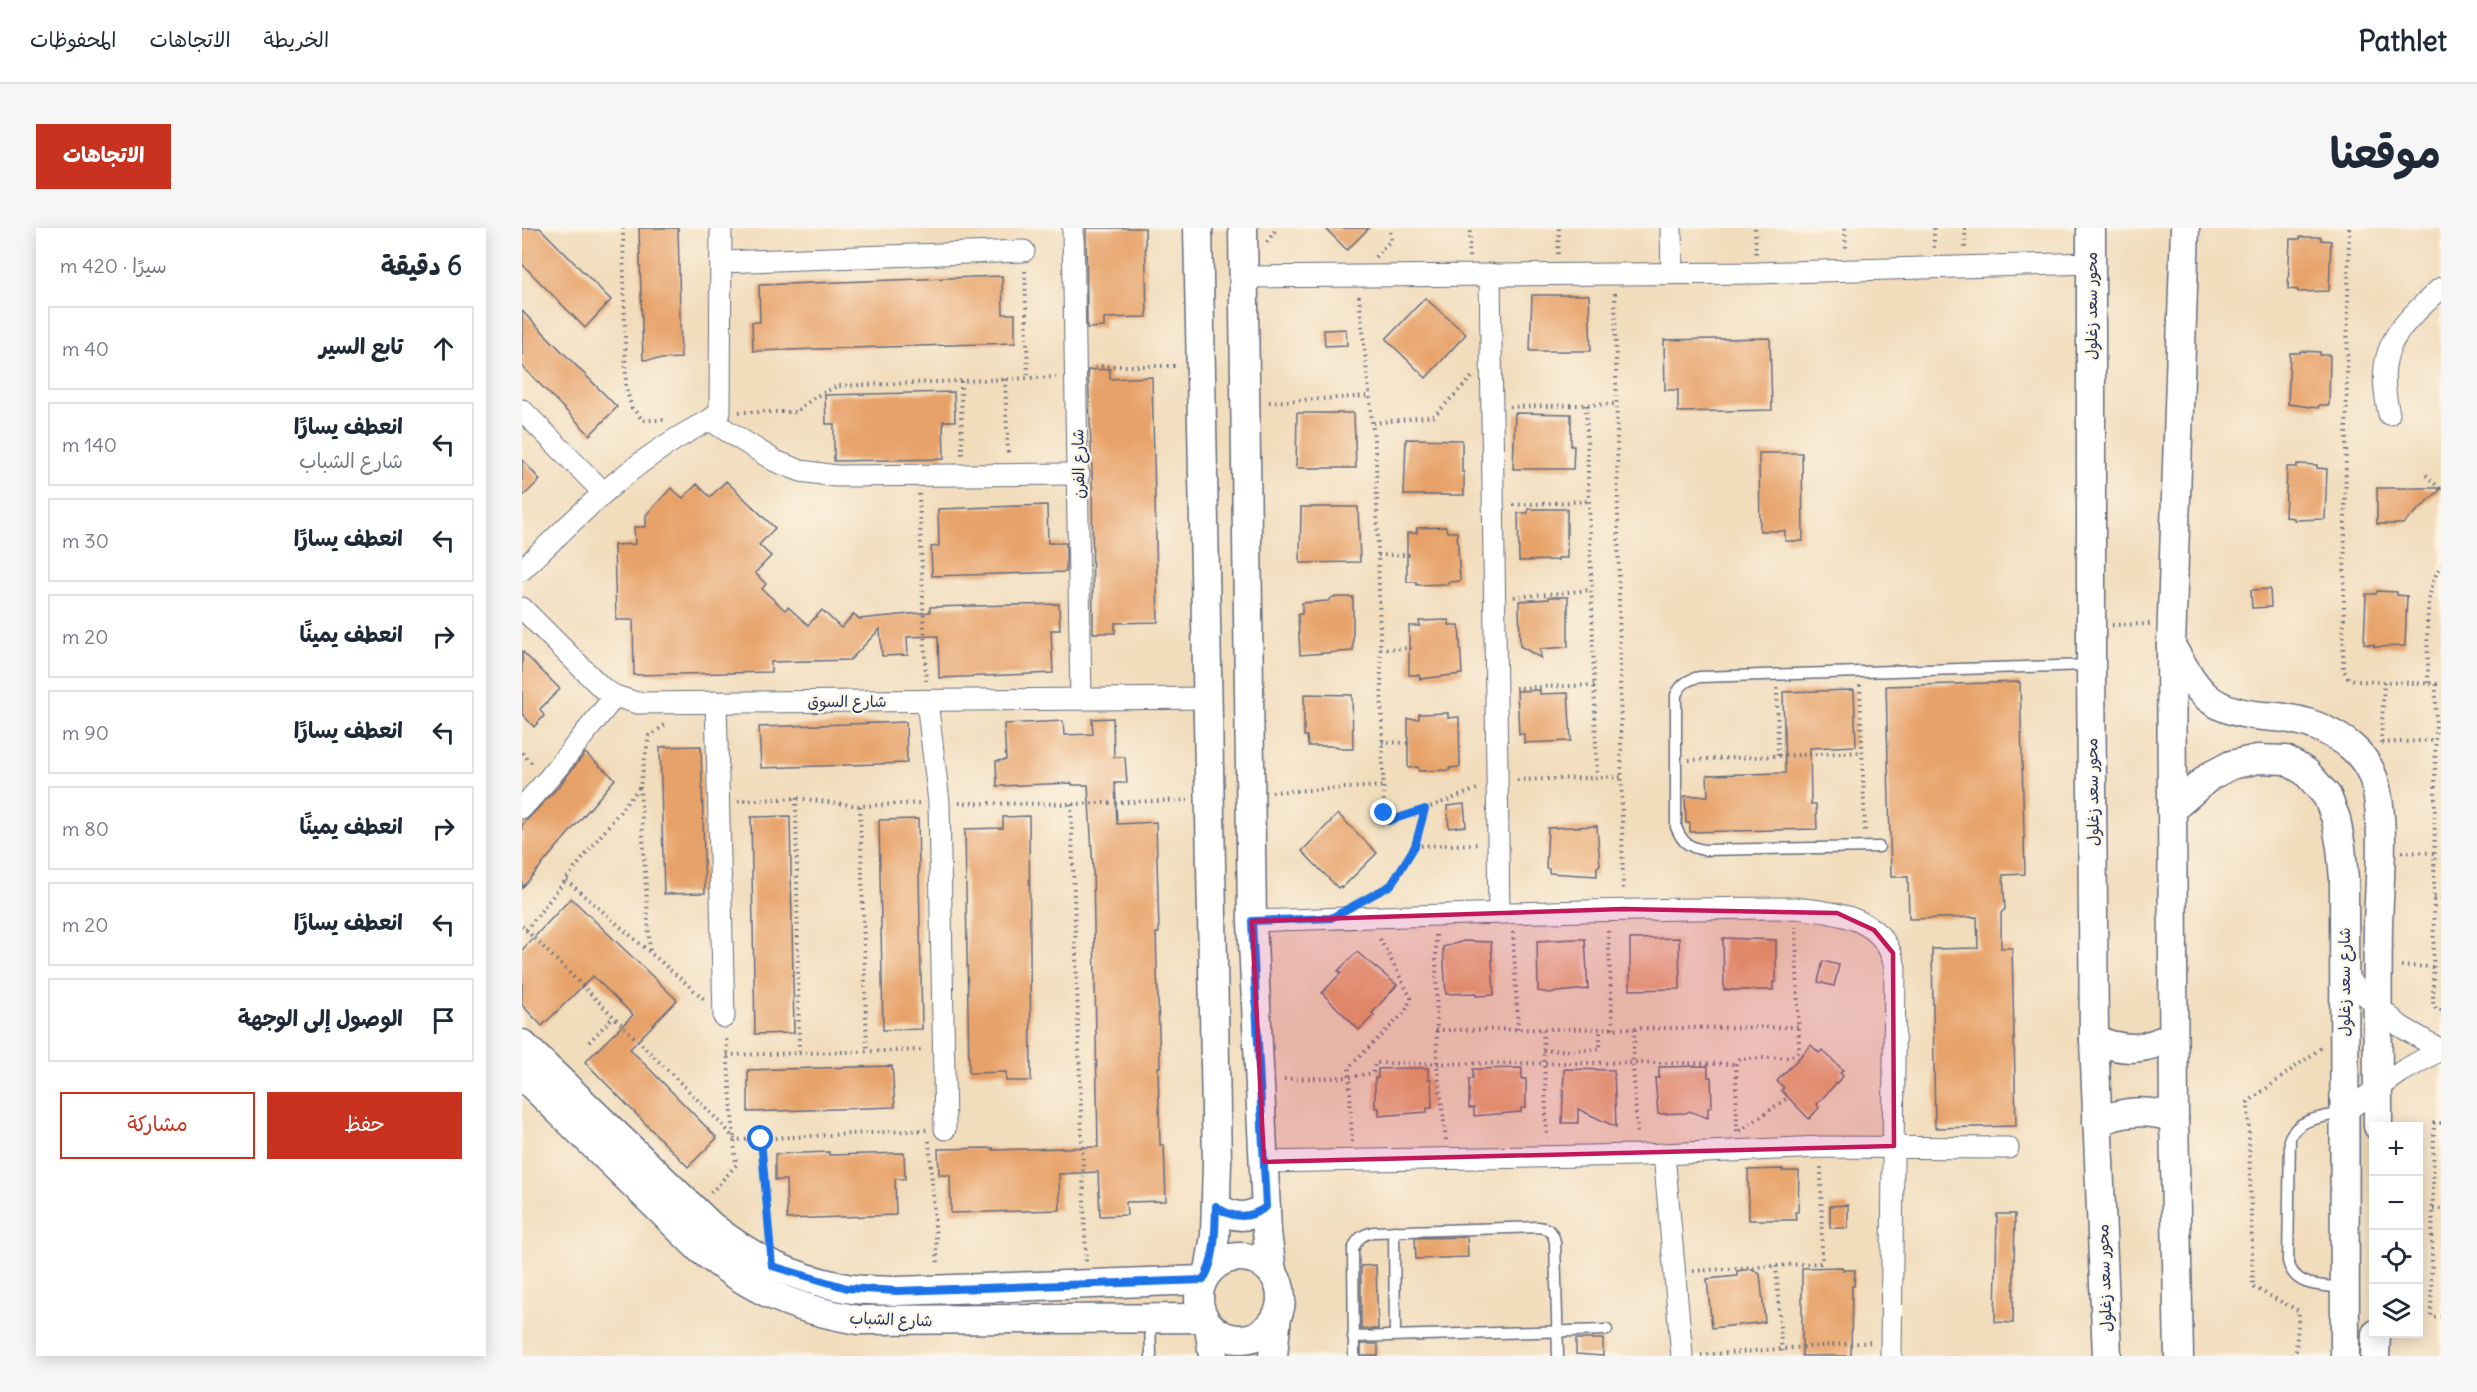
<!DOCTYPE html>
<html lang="ar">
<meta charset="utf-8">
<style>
:root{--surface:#fff;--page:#f6f6f7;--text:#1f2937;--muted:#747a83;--line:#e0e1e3;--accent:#c8321e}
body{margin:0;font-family:Delius,"Playpen Sans Arabic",sans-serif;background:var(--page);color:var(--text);direction:rtl}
.controls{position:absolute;right:18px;bottom:18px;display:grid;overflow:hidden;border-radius:0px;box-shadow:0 3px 15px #0003}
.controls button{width:54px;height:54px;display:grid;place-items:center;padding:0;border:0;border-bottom:2px solid var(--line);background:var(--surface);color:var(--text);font:30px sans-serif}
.stop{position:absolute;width:18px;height:18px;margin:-14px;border:4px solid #1a73e8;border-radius:50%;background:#fff}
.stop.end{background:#1a73e8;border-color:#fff;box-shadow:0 2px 6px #0008}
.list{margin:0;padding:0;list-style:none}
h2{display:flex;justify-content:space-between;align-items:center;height:78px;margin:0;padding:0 24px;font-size:26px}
h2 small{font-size:20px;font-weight:400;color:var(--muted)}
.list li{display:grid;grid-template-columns:39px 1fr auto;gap:18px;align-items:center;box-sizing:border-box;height:84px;margin:0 12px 12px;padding:0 12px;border:2px solid var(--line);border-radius:0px}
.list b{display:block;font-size:22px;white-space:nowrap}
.list p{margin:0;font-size:20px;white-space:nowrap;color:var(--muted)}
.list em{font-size:20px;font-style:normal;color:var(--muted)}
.actions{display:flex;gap:12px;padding:18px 24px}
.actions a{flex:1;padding:14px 0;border:2px solid var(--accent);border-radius:0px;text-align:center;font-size:21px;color:var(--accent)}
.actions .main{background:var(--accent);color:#fff}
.icon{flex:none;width:33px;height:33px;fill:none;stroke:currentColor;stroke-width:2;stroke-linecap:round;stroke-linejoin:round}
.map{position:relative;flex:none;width:1919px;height:1128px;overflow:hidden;direction:ltr;border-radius:0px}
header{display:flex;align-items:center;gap:36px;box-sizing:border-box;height:84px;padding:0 30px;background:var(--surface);border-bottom:2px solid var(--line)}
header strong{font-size:28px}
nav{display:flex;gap:33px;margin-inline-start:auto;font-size:21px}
.intro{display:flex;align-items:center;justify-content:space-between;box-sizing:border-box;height:144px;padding:0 36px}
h1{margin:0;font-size:42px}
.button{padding:15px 27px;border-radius:0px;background:var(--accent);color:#fff;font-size:21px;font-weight:700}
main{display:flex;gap:36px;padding:0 36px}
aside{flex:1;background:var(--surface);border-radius:0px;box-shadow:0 3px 15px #0003}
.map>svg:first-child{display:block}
</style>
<header>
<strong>Pathlet</strong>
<nav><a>الخريطة</a><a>الاتجاهات</a><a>المحفوظات</a></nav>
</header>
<div class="intro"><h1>موقعنا</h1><a class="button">الاتجاهات</a></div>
<main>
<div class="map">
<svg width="1919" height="1128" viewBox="0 0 1919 1128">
<rect width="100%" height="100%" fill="#fcf5e5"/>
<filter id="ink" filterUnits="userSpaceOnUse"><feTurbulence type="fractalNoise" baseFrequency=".0167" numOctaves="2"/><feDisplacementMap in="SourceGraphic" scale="12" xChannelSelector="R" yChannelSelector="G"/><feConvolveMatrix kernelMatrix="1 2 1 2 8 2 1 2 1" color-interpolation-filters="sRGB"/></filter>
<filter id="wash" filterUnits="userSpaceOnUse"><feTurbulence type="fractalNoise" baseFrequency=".008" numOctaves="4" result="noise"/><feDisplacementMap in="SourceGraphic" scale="24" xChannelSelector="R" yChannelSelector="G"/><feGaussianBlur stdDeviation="1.35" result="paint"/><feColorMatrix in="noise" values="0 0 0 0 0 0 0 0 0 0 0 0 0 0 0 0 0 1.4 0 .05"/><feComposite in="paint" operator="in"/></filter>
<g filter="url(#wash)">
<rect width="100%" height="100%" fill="#f1dcbb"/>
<g id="blocks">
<!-- building -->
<g fill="#e7a269">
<polygon points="0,0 18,0 89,72 63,100 0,36"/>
<polygon points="117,0 156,0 159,130 121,132"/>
<polygon points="564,0 623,0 625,89 582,90 582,99 565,100"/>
<polygon points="803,0 847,0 825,22"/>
<polygon points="1778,9 1799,9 1799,12 1809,13 1807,63 1776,64 1776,62 1766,61 1768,11 1778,11"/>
<polygon points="480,48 481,86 493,86 493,115 231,123 230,94 238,94 237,57"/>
<polygon points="1010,67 1067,67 1069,123 1008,123"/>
<polygon points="903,70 944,106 904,150 864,111"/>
<polygon points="0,83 95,179 68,207 0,138"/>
<polygon points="824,101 825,117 803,118 802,102"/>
<polygon points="1248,110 1250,182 1156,184 1156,162 1143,162 1142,112"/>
<polygon points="1778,123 1798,124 1798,127 1808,127 1807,177 1797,177 1796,180 1766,176 1768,125 1778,125"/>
<polygon points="588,141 588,151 630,149 636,394 593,395 593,405 571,405 570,245 566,142"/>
<polygon points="432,164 433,193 421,193 422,231 312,233 312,196 304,196 303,167"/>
<polygon points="775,185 832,185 834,240 774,240"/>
<polygon points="993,185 1049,186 1049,218 1052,218 1051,241 991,241"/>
<polygon points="884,211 940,212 940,244 942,244 942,267 882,267"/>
<polygon points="1237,225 1280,225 1281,313 1263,313 1263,303 1238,303"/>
<polygon points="0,231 18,252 0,269"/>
<polygon points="1775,236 1795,237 1795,240 1805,241 1803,291 1772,292 1772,290 1763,289 1765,239 1775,239"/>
<polygon points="204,253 253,300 237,317 249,328 233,345 244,356 240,361 263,382 266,379 286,397 300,382 319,400 332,386 337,391 408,384 408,379 537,376 538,402 529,402 531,445 417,450 416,408 385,409 386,427 360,428 358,401 328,432 249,434 249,444 112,447 111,392 94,392 92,317 113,316 112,299 124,299 124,287 149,260 161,270 175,256 188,269"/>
<polygon points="1855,260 1919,260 1919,261 1881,296 1855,296"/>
<polygon points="525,277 526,315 544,315 544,344 410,348 409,319 417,318 416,281"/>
<polygon points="779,279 836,279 838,334 778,335"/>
<polygon points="1006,281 1045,281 1045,330 1036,330 1036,332 997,333 996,285 1006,285"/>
<polygon points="924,299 925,304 935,304 938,353 926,354 926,356 895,357 894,354 885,354 885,305 895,305 895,300"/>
<polygon points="1748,361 1749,379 1730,380 1729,362"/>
<polygon points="1855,363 1875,364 1875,367 1885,368 1883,418 1852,419 1852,417 1842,416 1844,366 1854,366"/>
<polygon points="811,369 831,369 831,423 778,427 776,386 780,386 780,375 806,373"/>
<polygon points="1026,369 1046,369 1046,419 1018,421 1019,430 998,418 997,373 1027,371"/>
<polygon points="927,392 927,397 937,397 940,446 898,451 897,447 887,447 887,398 898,398 897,393"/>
<polygon points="0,423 38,461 18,481 22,488 12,499 0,486"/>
<polygon points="1498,454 1503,646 1481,647 1483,681 1479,685 1479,720 1490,720 1494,898 1413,900 1410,721 1456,720 1455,689 1387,691 1386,649 1369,649 1364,458"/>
<polygon points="1018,462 1018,466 1046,465 1049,513 1002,515 1002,506 997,506 995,463"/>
<polygon points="1332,462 1334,518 1288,520 1289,576 1294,576 1295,601 1168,604 1168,595 1164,595 1163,568 1186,568 1185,547 1263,545 1261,464"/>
<polygon points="782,466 830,467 831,521 820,521 814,518 786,518 785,508 782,508"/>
<polygon points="926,485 926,490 937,489 938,539 927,540 928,542 897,543 896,539 886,540 886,491 897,491 897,486"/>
<polygon points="591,490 592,529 603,529 605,555 593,555 595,596 634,594 637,705 634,705 638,839 636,839 638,917 642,917 644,973 604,974 605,987 578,988 576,944 537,946 538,982 429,985 428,947 417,947 416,921 471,920 471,922 576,919 571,642 566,557 550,557 550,555 475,558 474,533 484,532 482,496 541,493 542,507 571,506 570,491"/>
<polygon points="384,494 385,535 239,540 237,499"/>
<polygon points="179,518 183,665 142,666 138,519"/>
<polygon points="63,525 93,551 0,660 0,597 37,558"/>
<polygon points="942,576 944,598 927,600 925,578"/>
<polygon points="816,586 855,625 820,660 818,658 816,660 780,623"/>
<polygon points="268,588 272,805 233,806 229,589"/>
<polygon points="507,588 509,853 484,853 484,844 447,845 443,601 481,600 481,589"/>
<polygon points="396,591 400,801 361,802 357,592"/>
<polygon points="1075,598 1078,637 1075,639 1075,648 1027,645 1027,641 1024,640 1026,600"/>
<polygon points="49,670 155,772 108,821 195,910 166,939 63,834 111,787 71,748 20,798 0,777 0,722"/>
<polygon points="1157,710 1158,761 1108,762 1108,711"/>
<polygon points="1201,710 1254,712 1254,754 1251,754 1251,762 1202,762"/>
<polygon points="1054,711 1063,711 1066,761 1026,765 1016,763 1015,713"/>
<polygon points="942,713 969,714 972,767 954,768 954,765 924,766 921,719"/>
<polygon points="835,724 875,757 850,785 852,787 837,802 800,765 819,745 816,743"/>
<polygon points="1301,733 1317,737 1312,758 1296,754"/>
<polygon points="1289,817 1297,825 1300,822 1321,842 1318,845 1321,848 1295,876 1297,880 1287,891 1259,862 1262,860 1255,853"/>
<polygon points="370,838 373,879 226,884 226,842"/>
<polygon points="1186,838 1186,849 1189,849 1190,879 1186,880 1186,890 1167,883 1164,885 1136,886 1133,850 1137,850 1137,839"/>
<polygon points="885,840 906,840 906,851 909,851 910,880 905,880 905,884 857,888 857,880 853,880 853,850 856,850 856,841"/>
<polygon points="1000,840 1000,851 1004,851 1004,880 999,880 999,884 952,888 952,880 947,880 947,851 951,851 951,841"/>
<polygon points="1042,841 1092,842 1094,899 1056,881 1056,895 1040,895"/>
<polygon points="307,924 307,927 382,925 383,951 373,951 374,987 265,991 264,952 253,952 253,926"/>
<polygon points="1261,941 1260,943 1277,943 1276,984 1273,984 1274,992 1227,992 1226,942"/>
<polygon points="1326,977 1326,1000 1308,1000 1308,978"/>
<polygon points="1475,986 1493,986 1491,1095 1473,1094"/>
<polygon points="945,1009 946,1029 894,1031 893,1010"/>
<polygon points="854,1037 856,1101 839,1101 839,1038"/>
<polygon points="1320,1039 1321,1042 1333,1042 1332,1058 1330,1058 1329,1128 1280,1128 1280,1040"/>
<polygon points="1230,1041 1238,1046 1243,1094 1190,1100 1185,1051 1215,1048 1215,1043"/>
<polygon points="1054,1111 1081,1111 1081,1128 1054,1126"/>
<rect x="839" y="1116" width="17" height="12"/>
</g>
</g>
</g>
<g filter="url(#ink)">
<use href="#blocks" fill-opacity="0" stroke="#666c7f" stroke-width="1.5"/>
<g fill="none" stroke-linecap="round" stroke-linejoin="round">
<defs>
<g id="lane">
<path d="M 1357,619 L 1182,622 C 1166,619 1160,614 1154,599 L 1154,467 C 1159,456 1166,451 1178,449 L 1567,437"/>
<path d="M 1821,885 C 1802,889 1777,890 1768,909 L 1766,1033 C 1772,1060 1799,1057 1822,1060"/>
<polyline points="872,1003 873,1107"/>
<polyline points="628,1093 629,1128"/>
<polyline points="831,1109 1085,1102"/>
<path d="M 832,1128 L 831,1022 C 835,1011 839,1007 851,1004 L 1016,999 C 1027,1000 1031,1004 1033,1014 L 1036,1128"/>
</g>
<g id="street">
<polyline points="551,0 559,471"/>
<polyline points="1149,0 1150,45"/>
<polyline points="199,34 502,23"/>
<polyline points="968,46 977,684"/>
<polyline points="721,49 1235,45 1569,35"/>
<polyline points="0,182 81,264"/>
<path d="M 1867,186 C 1852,120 1874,102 1919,60"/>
<polyline points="188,192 198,184 199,0"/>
<path d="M 0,342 C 59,285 113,229 188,192 L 253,233 L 279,243 L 314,248 L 557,246"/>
<polyline points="0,380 80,460 93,468 115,475 686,470"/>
<polyline points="405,473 417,574 423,901"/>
<polyline points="194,474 202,789"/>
<polyline points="0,580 27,550 93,468"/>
<path d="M 730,693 C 911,687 1092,681 1273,680 C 1316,685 1364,689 1373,740 L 1369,1128"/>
<polyline points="1823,749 1878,798 1919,822"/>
<polyline points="1821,885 1879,844 1918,822"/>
<polyline points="1142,926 1160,1128"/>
<polyline points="742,934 1117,927 1299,919 1486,920"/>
</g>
<g id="secondary">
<polyline points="676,0 695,933 693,1008 687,1043"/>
<polyline points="721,0 730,693 745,1004 750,1044"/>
<polyline points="1569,0 1569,437 1572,811 1585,1128"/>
<path d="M 1649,418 C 1676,463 1684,483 1741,488 C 1759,489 1777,491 1794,498 C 1820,509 1843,524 1852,552 C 1864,592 1857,655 1856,698 C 1855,765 1856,832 1856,898"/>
<polyline points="1650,581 1688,548 1709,537 1736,531 1764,532 1784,544 1805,568 1814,591 1819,619 1822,651 1823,1128"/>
<path d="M 1572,811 C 1601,824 1624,823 1651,807"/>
<path d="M 0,816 L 189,998 C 232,1032 269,1049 324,1060 C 340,1063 359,1062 375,1063 L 681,1052"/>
<path d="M 0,847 L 178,1021 C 231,1063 271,1081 337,1092 L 682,1090"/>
<path d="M 1575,894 C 1602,883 1624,881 1652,890"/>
<path d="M 694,978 C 711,991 727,991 744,979"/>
<circle cx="718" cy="1070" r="41"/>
<polyline points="687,1098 691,1128"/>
<polyline points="751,1128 755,1087"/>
<polyline points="1657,1128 1652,890 1649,418 1663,0"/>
<polyline points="1853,1128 1854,1106"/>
</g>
</defs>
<!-- lane casing -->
<use href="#lane" stroke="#666c7f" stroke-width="13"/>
<!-- street casing -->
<use href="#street" stroke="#666c7f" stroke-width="23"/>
<!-- secondary casing -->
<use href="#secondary" stroke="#666c7f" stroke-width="31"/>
<!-- path -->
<g stroke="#666c7f" stroke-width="4" stroke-dasharray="1.5 4.5" stroke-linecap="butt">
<polyline points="101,0 104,160 110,180 121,192 145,192"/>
<polyline points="1233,0 1234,26"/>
<polyline points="1323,0 1324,23"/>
<polyline points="1412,0 1412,20"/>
<polyline points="1443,0 1443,20"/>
<polyline points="1827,0 1821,441 1826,450 1835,453 1919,456"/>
<polyline points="745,14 755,0"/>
<polyline points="1036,26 1037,0"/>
<polyline points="853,29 869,12 868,0"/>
<polyline points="947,29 948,0"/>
<polyline points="503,43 506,150"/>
<polyline points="1093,65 1101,663"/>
<path d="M 837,68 L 854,231 L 862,585 L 867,593 L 903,581 C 896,606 889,636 870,656 C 865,661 855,664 849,668"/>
<polyline points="573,138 656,138"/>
<polyline points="483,151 486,228"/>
<polyline points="439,153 440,227"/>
<polyline points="747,174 847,168"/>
<polyline points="1064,177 1075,549"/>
<polyline points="988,179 1095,176"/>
<polyline points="217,184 273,184 293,169 315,158 534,149"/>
<polyline points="851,195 912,188 950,149"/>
<polyline points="1904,247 1919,262"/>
<polyline points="397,266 404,453"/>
<polyline points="991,277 1067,273"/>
<polyline points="856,327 888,327"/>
<polyline points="992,369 1069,362"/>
<polyline points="1590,397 1628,396"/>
<polyline points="858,421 890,420"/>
<path d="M 1906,455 C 1907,417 1899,370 1919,337"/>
<polyline points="1914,456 1911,777 1915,782 1919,782"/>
<polyline points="1338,457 1343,605"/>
<polyline points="993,460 1072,457"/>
<polyline points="1255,460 1256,528"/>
<polyline points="860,514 887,515"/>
<polyline points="1859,515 1862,454"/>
<polyline points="1860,515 1914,512"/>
<polyline points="0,525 12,537"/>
<polyline points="1167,532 1340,524"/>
<polyline points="995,552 1099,549"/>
<polyline points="118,559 128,725"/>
<polyline points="750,564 861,558"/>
<polyline points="274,570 277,825"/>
<polyline points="216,573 274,570 338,578 399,575"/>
<polyline points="437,575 549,576 666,572"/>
<polyline points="549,576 564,1034"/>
<polyline points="338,578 345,823"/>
<polyline points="903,581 955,561"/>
<polyline points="893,618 958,616"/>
<polyline points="1880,624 1912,625"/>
<polyline points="44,652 182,771"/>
<polyline points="1912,670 1919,670"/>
<polyline points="0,698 201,897 213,912 405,902"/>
<polyline points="4,702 118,558 127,508 146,495"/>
<polyline points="1086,703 1091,801"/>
<polyline points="991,704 996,802"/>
<polyline points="914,707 915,836 924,912"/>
<polyline points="1879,738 1912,739"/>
<polyline points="1113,801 1111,834 1115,908"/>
<polyline points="914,802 1276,799"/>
<polyline points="1021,802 1025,910"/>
<polyline points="67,814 91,789"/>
<polyline points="1021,823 1078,821 1078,801"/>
<polyline points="205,827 403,822"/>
<path d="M 762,851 L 827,849 L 851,845 L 853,835 C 973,837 1094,833 1214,836"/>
<polyline points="1919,895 1912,895 1909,1089 1919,1089"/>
<polyline points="1215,903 1214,836 1217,831 1268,829 1274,826 1277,822 1274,699"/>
<polyline points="1218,903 1264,871"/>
<polyline points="239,911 247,1010"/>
<polyline points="407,913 416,1038"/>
<polyline points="830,914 827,839 883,784 889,770 857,709"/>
<polyline points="189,965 214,937 204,808"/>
<polyline points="1911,981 1919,981"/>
<polyline points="1254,1038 1260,1128"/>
<polyline points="1171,1043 1298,1035 1300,1031 1299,939"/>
<polyline points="1179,1127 1351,1114"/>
<polyline points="1770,1128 1774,1122 1777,1083 1731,1059 1726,874 1799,820"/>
</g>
<!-- lane -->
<use href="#lane" stroke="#fff" stroke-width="10"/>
<!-- street -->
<use href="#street" stroke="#fff" stroke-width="21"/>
<!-- secondary -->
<use href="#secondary" stroke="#fff" stroke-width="28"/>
</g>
</g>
<g fill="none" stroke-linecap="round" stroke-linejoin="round" filter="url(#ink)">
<!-- route -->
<path stroke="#1a73e8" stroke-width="8" d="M 239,911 L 250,1038 L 325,1060 L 375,1063 L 681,1052 C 694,1032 693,1002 694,978 C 710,991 727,991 744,979 L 730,693 L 809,690 L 869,657 L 893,618 L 903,581 L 867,593 L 862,585"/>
</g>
<!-- marked area -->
<path fill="#c2185b" fill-opacity="0.2" stroke="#c2185b" stroke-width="4.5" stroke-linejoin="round" d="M 1101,681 L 1315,685 L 1352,702 L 1371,725 L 1372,918 L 742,934 L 730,693 Z"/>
<g text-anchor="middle" stroke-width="4.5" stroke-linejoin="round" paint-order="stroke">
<!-- street labels -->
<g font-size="16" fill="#1b2f5e" stroke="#fcf5e5">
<text transform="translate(1569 78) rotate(-90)" y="6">محور سعد زغلول</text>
<text transform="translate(556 236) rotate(-91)" y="6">شارع الفرن</text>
<text x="325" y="479">شارع السوق</text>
<text transform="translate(1570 564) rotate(-91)" y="6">محور سعد زغلول</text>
<text transform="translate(1822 754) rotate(-90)" y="6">شارع سعد زغلول</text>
<text transform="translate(1582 1050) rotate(-92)" y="6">محور سعد زغلول</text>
<text transform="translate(369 1091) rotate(2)" y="6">شارع الشباب</text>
</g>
</g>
</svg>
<div class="controls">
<button>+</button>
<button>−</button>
<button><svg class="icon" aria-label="locate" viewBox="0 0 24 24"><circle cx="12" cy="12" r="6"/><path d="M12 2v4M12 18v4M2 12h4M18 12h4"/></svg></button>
<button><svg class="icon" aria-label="layers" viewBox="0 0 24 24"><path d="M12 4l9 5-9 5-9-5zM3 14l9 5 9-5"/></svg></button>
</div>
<div class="stop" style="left:239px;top:911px"></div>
<div class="stop end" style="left:862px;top:585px"></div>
</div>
<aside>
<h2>6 دقيقة<small>سيرًا · 420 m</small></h2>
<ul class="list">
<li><svg class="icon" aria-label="ahead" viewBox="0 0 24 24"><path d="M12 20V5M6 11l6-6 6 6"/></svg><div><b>تابع السير</b></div><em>40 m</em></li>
<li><svg class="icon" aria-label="left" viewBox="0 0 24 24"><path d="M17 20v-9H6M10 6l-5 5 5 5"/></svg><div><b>انعطف يسارًا</b><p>شارع الشباب</p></div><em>140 m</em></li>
<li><svg class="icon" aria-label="left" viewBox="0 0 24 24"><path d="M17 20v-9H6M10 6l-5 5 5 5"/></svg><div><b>انعطف يسارًا</b></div><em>30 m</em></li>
<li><svg class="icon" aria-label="right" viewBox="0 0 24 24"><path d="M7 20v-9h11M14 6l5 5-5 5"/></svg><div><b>انعطف يمينًا</b></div><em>20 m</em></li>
<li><svg class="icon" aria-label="left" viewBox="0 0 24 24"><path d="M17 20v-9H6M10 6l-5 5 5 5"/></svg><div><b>انعطف يسارًا</b></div><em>90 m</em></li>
<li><svg class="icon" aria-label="right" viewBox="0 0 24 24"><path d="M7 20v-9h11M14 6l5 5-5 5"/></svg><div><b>انعطف يمينًا</b></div><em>80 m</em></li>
<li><svg class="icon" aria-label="left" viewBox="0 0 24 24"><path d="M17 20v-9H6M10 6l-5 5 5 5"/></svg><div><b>انعطف يسارًا</b></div><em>20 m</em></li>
<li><svg class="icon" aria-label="arrive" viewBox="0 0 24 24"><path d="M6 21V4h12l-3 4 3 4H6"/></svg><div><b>الوصول إلى الوجهة</b></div></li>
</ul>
<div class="actions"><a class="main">حفظ</a><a>مشاركة</a></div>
</aside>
</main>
